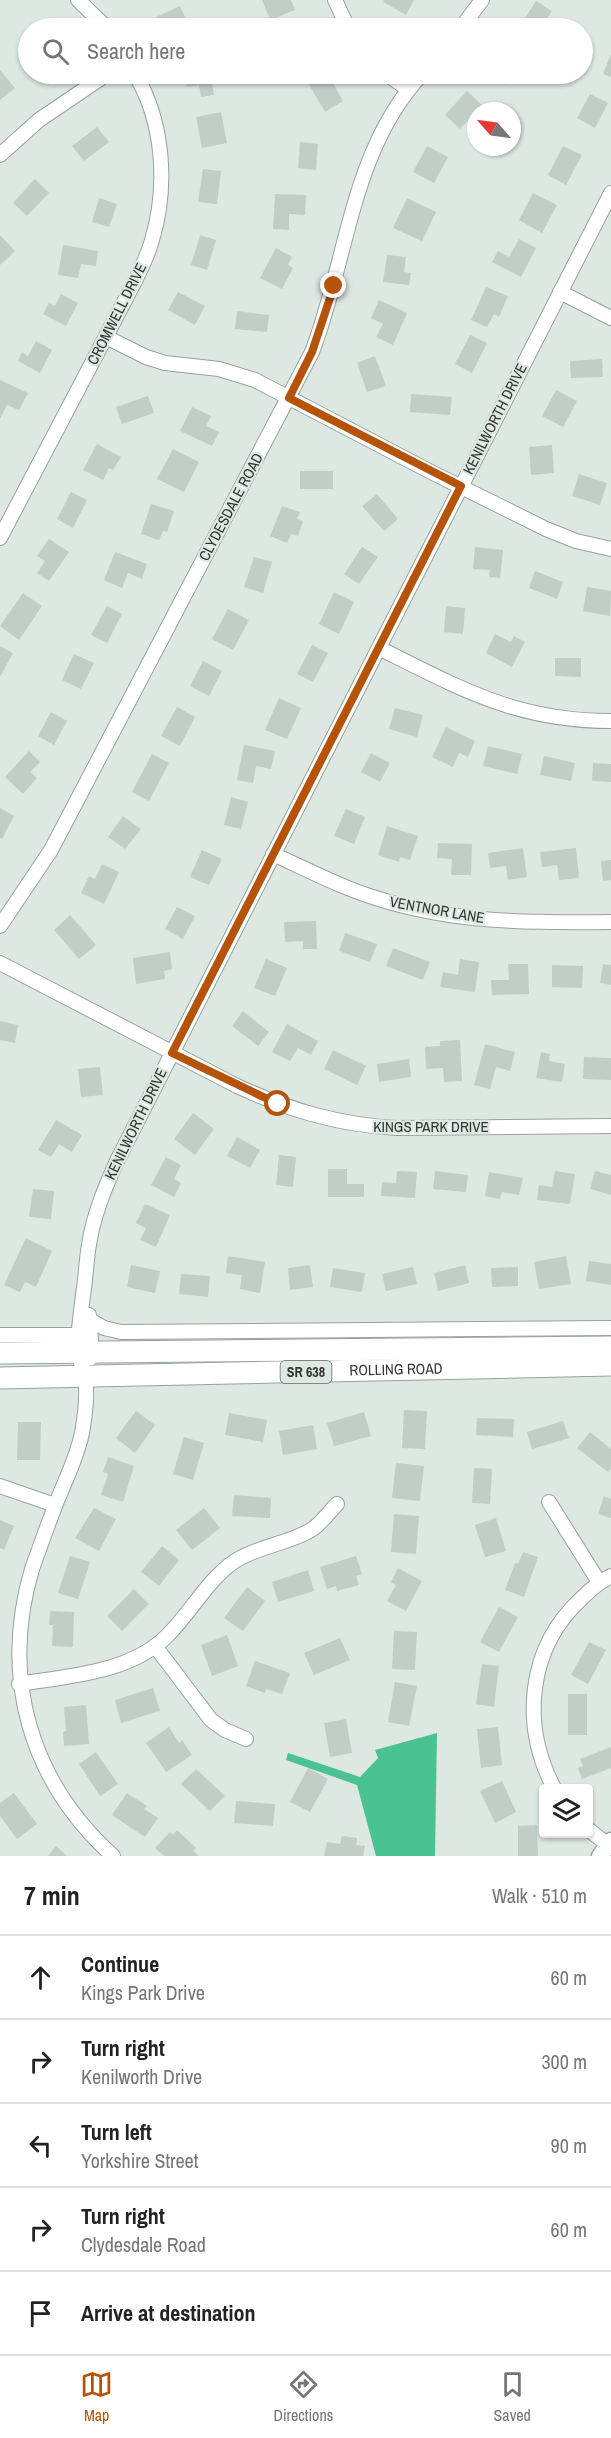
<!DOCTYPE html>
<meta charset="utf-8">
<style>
:root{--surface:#fff;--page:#f6f6f6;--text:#222;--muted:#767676;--line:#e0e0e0;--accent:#b45309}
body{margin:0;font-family:"Archivo Narrow",sans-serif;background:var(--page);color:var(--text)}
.controls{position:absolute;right:18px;bottom:18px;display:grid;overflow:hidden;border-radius:6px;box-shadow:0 2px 4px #0004}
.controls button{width:54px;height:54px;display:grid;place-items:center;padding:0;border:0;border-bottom:2px solid var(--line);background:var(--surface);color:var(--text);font:30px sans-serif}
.compass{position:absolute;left:467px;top:102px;width:54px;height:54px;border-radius:50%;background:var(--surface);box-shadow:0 2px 4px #0004;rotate:298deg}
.stop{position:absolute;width:18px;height:18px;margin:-14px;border:4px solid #b45309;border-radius:50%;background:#fff}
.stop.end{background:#b45309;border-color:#fff;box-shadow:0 2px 6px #0008}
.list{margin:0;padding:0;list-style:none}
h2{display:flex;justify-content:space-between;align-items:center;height:78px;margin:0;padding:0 24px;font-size:26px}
h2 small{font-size:20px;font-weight:400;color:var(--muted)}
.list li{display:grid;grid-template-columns:39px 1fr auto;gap:18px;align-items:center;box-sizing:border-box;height:84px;padding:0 24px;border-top:2px solid var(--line)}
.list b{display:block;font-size:22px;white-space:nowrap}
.list p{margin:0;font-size:20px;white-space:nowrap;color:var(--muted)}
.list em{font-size:20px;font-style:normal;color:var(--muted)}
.icon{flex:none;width:33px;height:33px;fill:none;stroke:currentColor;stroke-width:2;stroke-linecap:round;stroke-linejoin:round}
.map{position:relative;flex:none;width:611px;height:1856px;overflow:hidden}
.search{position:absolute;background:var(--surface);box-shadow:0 2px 4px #0004;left:18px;right:18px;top:18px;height:66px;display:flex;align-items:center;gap:15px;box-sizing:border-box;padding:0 21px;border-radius:33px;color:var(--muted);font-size:22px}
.sheet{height:498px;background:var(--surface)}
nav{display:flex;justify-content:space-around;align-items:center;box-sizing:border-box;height:84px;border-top:2px solid var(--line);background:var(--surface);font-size:16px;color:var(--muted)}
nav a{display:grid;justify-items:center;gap:3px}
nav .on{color:var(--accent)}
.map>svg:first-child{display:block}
</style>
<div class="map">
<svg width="611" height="1856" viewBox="0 0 611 1856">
<rect width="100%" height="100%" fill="#dde8e2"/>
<!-- forest -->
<polygon fill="#4bc292" points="437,1733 435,1856 376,1856 357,1785 286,1760 288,1753 360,1777 378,1758 375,1750"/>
<!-- building -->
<g fill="#c2cdc8">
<polygon points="262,0 291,0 295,10 270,20"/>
<polygon points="384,0 414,0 406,15 383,2"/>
<polygon points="536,1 552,11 541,28 534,28 523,21"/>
<polygon points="180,6 185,17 182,19 186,28 161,28 156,17"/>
<polygon points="611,54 611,77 603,74"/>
<polygon points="0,70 15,88 0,100"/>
<polygon points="184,74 210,74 214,95 201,97 199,85 187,87"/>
<polygon points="325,74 328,74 343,101 325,112 308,83"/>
<polygon points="495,74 518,74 506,85"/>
<polygon points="467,91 482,105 460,129 445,115"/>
<polygon points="590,94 608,103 595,128 577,118"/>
<polygon points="221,112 227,143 202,148 196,117"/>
<polygon points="97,127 109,142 84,161 72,146"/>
<polygon points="300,142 318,144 316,170 298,168"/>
<polygon points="427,146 448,157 434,183 413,172"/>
<polygon points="563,146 582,155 566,185 548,175"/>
<polygon points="203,169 221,171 217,204 198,202"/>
<polygon points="35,179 49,193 27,216 13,203"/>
<polygon points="533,193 557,205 542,233 519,220"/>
<polygon points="275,194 306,195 305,215 289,214 289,230 273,229"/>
<polygon points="99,198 117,204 109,227 92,222"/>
<polygon points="407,198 436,212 422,241 393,228"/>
<polygon points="0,235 15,251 0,265"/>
<polygon points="200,235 216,240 207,270 191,265"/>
<polygon points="519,239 536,248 521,277 492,262 498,251 509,257"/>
<polygon points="63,245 98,251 96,266 81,264 78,278 58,275"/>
<polygon points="276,248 292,257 288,265 293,268 282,289 260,278"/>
<polygon points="387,255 406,257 404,272 411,273 409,285 383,282"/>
<polygon points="486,287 508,296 499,317 494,314 487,327 471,320"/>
<polygon points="178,292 205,306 195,325 168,310"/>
<polygon points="61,294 78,303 66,326 43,314 49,303 55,306"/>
<polygon points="379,300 407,313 393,345 376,337 383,324 371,318"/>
<polygon points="237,311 269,315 267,332 235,329"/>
<polygon points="470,335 487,343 472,373 455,364"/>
<polygon points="36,341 52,350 40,373 18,361 22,352 28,356"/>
<polygon points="375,356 386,386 367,392 357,363"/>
<polygon points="602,359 603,377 571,378 570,361"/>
<polygon points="0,380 28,393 19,410 7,405 0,419"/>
<polygon points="556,390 577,401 563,427 542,416"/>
<polygon points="411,394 452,397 450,415 410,412"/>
<polygon points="148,396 154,413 122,424 116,407"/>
<polygon points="192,407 211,416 206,426 219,432 212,446 180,431"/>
<polygon points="97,444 121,457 113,470 109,468 103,480 83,470"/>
<polygon points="552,445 554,473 531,475 529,447"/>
<polygon points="173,449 199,462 184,492 157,479"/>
<rect x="300" y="471" width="33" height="18"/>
<polygon points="579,474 607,483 600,505 572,496"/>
<polygon points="71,492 87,500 73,528 57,519"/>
<polygon points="377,494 398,519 384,531 362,506"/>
<polygon points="151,504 174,511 167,532 163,531 159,540 141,534"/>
<polygon points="282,506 300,512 297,519 303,521 298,536 291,534 287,543 270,536"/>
<polygon points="49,539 69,552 49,581 37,573 45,561 37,556"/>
<polygon points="362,547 378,557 359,584 344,574"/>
<polygon points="475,547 503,550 500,578 489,577 490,570 473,569"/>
<polygon points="115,552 147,564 142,579 128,573 122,588 104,580"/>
<polygon points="254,557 272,562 263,593 244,587"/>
<polygon points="535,571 563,582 557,599 529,588"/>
<polygon points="587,587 611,591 610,616 583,611"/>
<polygon points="334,592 354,602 339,634 319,624"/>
<polygon points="23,593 42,606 19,640 0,626"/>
<polygon points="107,606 122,614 107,643 91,635"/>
<polygon points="446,606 465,608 463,634 444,632"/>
<polygon points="228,609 249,620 233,650 212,639"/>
<polygon points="495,634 511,642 514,636 525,642 512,667 486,653"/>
<polygon points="312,645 328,653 313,682 297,674"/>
<polygon points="0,646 13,653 0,677"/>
<polygon points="74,654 94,663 81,689 62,680"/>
<polygon points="555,658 581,658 581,677 555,676"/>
<polygon points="203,661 222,671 209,696 190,686"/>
<polygon points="279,698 301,708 287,739 265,730"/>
<polygon points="177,707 195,717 180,746 161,736"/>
<polygon points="395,708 423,715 417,737 389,729"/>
<polygon points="51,712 67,721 54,745 38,736"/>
<polygon points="446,727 475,741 468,757 459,753 453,767 432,757"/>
<polygon points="244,745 275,751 271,769 256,766 253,783 237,780"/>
<polygon points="488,746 522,754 517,774 483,766"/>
<polygon points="29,751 40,762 30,772 37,778 23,794 5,777"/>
<polygon points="371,753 390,763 380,782 361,772"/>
<polygon points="152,754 169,763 149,801 132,792"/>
<polygon points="544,756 575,763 571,781 540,775"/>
<polygon points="593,763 611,764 611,782 592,781"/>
<polygon points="231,797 248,802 241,829 224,825"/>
<polygon points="0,808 14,816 2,839 0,838"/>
<polygon points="346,809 365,817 354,844 334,836"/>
<polygon points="123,816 141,829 125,849 108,837"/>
<polygon points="387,826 418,836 410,860 400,857 399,862 378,855"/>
<polygon points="438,843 472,844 471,875 451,875 452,859 437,858"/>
<polygon points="523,848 527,877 508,880 506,866 490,868 488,853"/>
<polygon points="576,848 579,878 559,880 557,865 542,867 540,852"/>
<polygon points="202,850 222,859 209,885 190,877"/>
<polygon points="611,860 611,880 603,881 601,861"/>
<polygon points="102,864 119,872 104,904 81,893 89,876 95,879"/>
<polygon points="177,907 195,916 183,939 165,929"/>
<polygon points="70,915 96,945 79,959 54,930"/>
<polygon points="316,921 317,949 303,949 303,941 285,942 284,922"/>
<polygon points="345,933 377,944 370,962 339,951"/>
<polygon points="393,948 430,962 423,980 386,966"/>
<polygon points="170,952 172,969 164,971 165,979 136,984 133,958"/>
<polygon points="266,959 287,968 275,996 254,988"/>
<polygon points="460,959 479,962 475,992 440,987 443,972 458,975"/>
<polygon points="508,964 528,964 529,994 492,995 491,980 509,980"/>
<polygon points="603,964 611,965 611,985 600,983"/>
<polygon points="552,965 583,966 582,988 552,987"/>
<polygon points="243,1011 269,1032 258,1046 232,1026"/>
<polygon points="0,1021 18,1025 15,1043 0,1040"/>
<polygon points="287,1024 318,1041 311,1055 298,1048 290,1061 272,1052"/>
<polygon points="460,1040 462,1081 444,1082 443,1068 426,1069 425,1047 440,1046 440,1041"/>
<polygon points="485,1044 515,1052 510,1071 496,1067 490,1089 474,1085"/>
<polygon points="333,1050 366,1066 357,1085 324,1069"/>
<polygon points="541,1052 550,1054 549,1061 565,1064 562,1082 536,1078"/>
<polygon points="584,1057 611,1058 611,1080 583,1079"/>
<polygon points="409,1059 411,1077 379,1082 377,1064"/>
<polygon points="100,1067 103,1095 81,1097 78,1069"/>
<polygon points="193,1113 214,1129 195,1155 174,1139"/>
<polygon points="56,1120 82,1135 72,1152 59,1144 51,1157 38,1150"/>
<polygon points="237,1137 260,1150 250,1168 227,1156"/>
<polygon points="279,1155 296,1157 293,1187 276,1185"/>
<polygon points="166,1157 181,1165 174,1179 181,1183 174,1197 151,1185"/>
<polygon points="328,1169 347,1169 347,1184 364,1184 364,1197 328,1197"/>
<polygon points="397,1171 417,1172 415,1198 381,1196 382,1182 396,1183"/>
<polygon points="435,1171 468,1175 466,1192 433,1189"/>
<polygon points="555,1171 575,1174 570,1204 537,1200 539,1185 552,1187"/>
<polygon points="595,1171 611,1175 611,1195 590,1189"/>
<polygon points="489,1172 523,1178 519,1195 502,1192 500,1199 485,1196"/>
<polygon points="33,1189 54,1191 51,1219 29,1217"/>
<polygon points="145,1204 170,1215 156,1247 140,1240 146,1228 136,1223"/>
<polygon points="26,1238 52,1251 36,1287 25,1282 20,1292 4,1285"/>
<polygon points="228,1256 265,1262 260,1293 240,1289 242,1275 226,1273"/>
<polygon points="566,1256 571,1284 539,1289 534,1262"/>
<polygon points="589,1261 611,1264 611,1285 586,1281"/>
<polygon points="131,1265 160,1271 155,1293 127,1287"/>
<polygon points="310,1265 313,1287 290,1290 288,1268"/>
<polygon points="465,1265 469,1283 438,1291 434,1273"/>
<polygon points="413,1267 417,1284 386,1291 382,1274"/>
<polygon points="518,1267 518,1286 492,1287 491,1268"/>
<polygon points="333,1268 365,1273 362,1292 330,1287"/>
<polygon points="181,1274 210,1276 208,1297 179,1294"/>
<polygon points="404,1410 427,1411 425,1449 402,1448"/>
<polygon points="136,1411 155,1425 135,1453 116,1438"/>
<polygon points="364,1412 371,1436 334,1446 327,1423"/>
<polygon points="229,1413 267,1420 263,1442 225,1435"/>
<polygon points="477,1418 514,1419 513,1437 476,1435"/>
<polygon points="563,1421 569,1438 532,1449 527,1432"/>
<polygon points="18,1422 41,1422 40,1460 17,1460"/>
<polygon points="313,1425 317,1449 283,1455 279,1431"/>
<polygon points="590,1432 611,1449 611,1469 608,1472 577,1448"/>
<polygon points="184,1437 204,1443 193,1480 173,1474"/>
<polygon points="108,1457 134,1466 123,1502 101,1495 108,1474 103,1472"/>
<polygon points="396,1463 424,1466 420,1501 392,1498"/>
<polygon points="474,1468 492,1469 490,1504 472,1503"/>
<polygon points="234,1495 271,1498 270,1518 232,1516"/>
<polygon points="604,1496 611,1499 611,1518 598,1514"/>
<polygon points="94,1508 116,1519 99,1551 75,1538"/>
<polygon points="204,1508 220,1528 192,1550 176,1530"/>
<polygon points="394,1514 419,1516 416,1554 391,1552"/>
<polygon points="496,1518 506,1551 485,1557 475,1525"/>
<polygon points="0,1520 14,1526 4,1550 0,1548"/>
<polygon points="162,1546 179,1560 159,1586 141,1572"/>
<polygon points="523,1552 538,1557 524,1597 505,1590 515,1563 518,1564"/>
<polygon points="70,1556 90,1562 78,1599 58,1593"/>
<polygon points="356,1556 362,1574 356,1576 359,1585 337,1591 336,1586 327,1589 320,1567"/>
<polygon points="398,1568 422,1581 406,1611 387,1601 396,1585 391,1582"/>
<polygon points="308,1570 314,1591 278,1602 272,1582"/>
<polygon points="247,1587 265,1601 243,1631 224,1618"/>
<polygon points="134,1589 149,1604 122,1631 107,1616"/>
<polygon points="499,1607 518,1617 499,1652 480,1642"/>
<polygon points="50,1611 74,1612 73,1647 52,1646 53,1625 49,1625"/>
<polygon points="394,1631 417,1632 415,1670 392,1669"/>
<polygon points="227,1635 238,1666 212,1676 201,1645"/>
<polygon points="340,1638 350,1660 314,1675 304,1653"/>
<polygon points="589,1642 606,1650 588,1684 571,1675"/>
<polygon points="255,1661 290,1673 282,1694 266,1689 265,1693 246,1686"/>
<polygon points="482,1664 499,1666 494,1707 476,1704"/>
<polygon points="395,1682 417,1686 409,1726 388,1722"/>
<polygon points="153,1688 160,1711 121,1723 115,1700"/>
<rect x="568" y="1694" width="19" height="41"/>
<polygon points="86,1705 89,1744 64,1746 63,1732 66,1731 64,1707"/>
<polygon points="346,1719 352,1753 330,1757 324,1723"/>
<polygon points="169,1727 179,1743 182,1740 192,1755 166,1772 146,1743"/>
<polygon points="498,1727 502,1765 481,1768 477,1729"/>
<polygon points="611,1747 611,1768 582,1779 578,1768 583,1766 580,1759"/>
<polygon points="96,1752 118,1784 100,1796 79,1764"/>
<polygon points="308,1768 328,1779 310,1812 290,1802"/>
<polygon points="196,1769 225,1796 210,1811 181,1784"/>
<polygon points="502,1781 516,1812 495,1823 480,1791"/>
<polygon points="14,1793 37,1824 17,1839 0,1816 0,1803"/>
<polygon points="127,1793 147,1806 144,1809 158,1818 145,1837 112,1815"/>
<polygon points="236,1801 275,1804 273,1826 234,1823"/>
<polygon points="537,1825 538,1856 518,1856 518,1826"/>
<polygon points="177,1830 196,1848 193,1851 199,1856 164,1856 155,1848 170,1832 173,1835"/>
<polygon points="342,1836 357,1838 356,1845 365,1846 363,1856 324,1856 327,1842 340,1844"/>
<polygon points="56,1846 67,1856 48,1856"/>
</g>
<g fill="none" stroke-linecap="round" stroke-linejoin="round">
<defs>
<g id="minor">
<polyline points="78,0 107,28"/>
<polyline points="335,0 348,28"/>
<polyline points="461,28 482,0"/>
<polyline points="386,74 408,89"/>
<polyline points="0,155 39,120 107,74"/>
<polyline points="560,292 611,318"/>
<polyline points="106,337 146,357 165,363 219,369 255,380 431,472 546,529 576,541 611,549"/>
<path d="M 0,538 L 134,283 C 141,269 148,255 152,240 C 168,187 164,122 135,74"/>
<path d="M 379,648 C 461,689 517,721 611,721"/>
<path d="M 273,854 C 308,870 342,888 379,899 C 455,923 532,923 611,922"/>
<path d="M 0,926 L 51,850 L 312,352 C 348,258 351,150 422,74"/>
<path d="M 0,963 L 237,1086 C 289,1110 339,1125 397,1128 L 611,1126"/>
<polyline points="89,1315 92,1352 91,1358"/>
<polyline points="90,1320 104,1328 121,1332 611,1328"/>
<polyline points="0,1335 78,1335"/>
<polyline points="0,1486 55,1505"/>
<polyline points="549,1502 599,1582"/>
<polyline points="155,1646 211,1720 225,1730 246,1739"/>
<path d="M 19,1684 C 68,1676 131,1673 168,1635 C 192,1611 207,1580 235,1561 C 258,1546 288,1544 311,1530 C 321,1524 329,1512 337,1504"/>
<path d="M 554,1788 C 521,1725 527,1648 582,1598 C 591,1589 599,1582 611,1576"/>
<polyline points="588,1829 608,1845"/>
<path d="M 113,1856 C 30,1781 0,1678 32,1569 C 40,1547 48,1524 57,1501 C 66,1479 77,1457 82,1433 C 85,1416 88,1396 85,1379 C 84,1369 79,1359 78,1348 C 78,1329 81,1313 83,1295 C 86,1278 86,1261 89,1245 C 93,1217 104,1190 116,1163 L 611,193"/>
</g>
<polyline id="tertiary" points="600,1856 611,1841"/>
<g id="primary">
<polyline points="0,1353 611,1347"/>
<path id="s1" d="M 0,1378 L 611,1365"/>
</g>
</defs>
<!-- minor casing -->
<use href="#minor" stroke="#97a29c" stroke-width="16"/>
<!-- tertiary casing -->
<use href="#tertiary" stroke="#97a29c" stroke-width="19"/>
<!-- primary casing -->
<use href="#primary" stroke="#97a29c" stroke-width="23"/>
<!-- minor -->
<use href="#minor" stroke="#fff" stroke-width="14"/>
<!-- tertiary -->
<use href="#tertiary" stroke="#fff" stroke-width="16"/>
<!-- primary -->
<use href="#primary" stroke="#fff" stroke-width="21"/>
</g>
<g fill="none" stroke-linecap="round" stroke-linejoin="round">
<!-- route -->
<polyline stroke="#b45309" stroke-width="8" points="278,1104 172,1053 461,486 289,398 312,352 334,286"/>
</g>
<g text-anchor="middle" stroke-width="4.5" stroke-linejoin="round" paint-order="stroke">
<!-- shield labels -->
<rect fill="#dde8e2" stroke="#656b68" stroke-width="1.5" x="280.5" y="1361" width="51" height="22" rx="4.5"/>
<g font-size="14" font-weight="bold" fill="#323634">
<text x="306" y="1377">SR 638</text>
</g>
<!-- street labels -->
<g font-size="15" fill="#323634" stroke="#dde8e2">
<text transform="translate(117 314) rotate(-63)" y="5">CROMWELL DRIVE</text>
<text transform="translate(495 419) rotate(-63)" y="5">KENILWORTH DRIVE</text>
<text transform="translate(231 507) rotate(-62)" y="5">CLYDESDALE ROAD</text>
<text transform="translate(437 910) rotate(10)" y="5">VENTNOR LANE</text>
<text transform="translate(136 1124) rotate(-64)" y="5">KENILWORTH DRIVE</text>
<text x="431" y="1132">KINGS PARK DRIVE</text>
<text dy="5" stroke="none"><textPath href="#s1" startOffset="396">ROLLING ROAD</textPath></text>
</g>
</g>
</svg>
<div class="controls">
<button><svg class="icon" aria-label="layers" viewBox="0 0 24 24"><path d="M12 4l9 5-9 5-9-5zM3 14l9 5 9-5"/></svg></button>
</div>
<svg class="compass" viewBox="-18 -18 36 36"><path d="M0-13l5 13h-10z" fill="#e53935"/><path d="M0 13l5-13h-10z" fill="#767676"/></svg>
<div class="stop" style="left:278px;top:1104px"></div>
<div class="stop end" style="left:334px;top:286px"></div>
<div class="search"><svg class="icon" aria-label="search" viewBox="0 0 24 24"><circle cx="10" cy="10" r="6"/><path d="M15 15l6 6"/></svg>Search here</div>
</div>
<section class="sheet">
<h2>7 min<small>Walk · 510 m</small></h2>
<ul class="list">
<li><svg class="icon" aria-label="ahead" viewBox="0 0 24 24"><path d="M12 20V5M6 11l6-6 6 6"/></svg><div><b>Continue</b><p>Kings Park Drive</p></div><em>60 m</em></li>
<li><svg class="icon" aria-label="right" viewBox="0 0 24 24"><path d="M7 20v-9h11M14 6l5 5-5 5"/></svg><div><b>Turn right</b><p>Kenilworth Drive</p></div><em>300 m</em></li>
<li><svg class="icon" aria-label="left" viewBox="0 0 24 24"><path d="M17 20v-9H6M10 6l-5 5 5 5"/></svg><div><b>Turn left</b><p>Yorkshire Street</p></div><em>90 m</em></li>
<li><svg class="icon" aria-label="right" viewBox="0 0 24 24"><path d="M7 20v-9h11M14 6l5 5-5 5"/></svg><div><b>Turn right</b><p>Clydesdale Road</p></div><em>60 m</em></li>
<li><svg class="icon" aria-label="arrive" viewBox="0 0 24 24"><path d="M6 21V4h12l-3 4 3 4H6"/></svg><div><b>Arrive at destination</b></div></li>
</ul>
</section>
<nav>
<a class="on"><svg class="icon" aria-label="map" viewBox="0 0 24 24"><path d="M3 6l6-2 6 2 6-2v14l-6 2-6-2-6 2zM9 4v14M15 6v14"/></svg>Map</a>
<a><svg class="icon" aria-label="directions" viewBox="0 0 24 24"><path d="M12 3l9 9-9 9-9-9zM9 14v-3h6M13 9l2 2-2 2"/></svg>Directions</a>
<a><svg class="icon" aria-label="saved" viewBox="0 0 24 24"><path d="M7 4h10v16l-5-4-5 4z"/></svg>Saved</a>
</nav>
